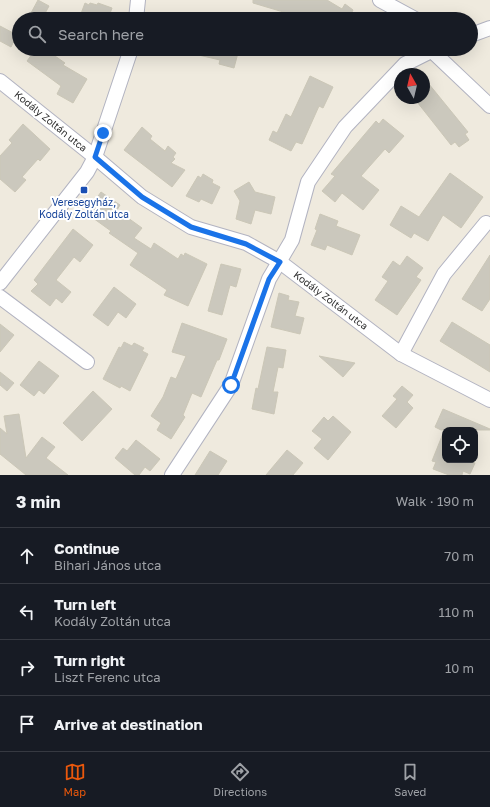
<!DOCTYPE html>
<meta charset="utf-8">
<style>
:root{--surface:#171b24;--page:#242831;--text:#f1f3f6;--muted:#9ea1a6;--line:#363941;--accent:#ea580c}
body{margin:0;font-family:"Golos Text",sans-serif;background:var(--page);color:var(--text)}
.controls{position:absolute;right:12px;bottom:12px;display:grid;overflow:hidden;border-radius:8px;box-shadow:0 4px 16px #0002}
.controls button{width:36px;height:36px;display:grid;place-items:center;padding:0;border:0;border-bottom:1px solid var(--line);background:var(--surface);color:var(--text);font:20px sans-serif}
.compass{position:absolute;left:394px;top:68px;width:36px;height:36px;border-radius:50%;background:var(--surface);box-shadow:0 4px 16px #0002;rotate:352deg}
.stop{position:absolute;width:12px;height:12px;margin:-9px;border:3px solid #1a73e8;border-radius:50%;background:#fff}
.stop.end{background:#1a73e8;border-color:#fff;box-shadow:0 1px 4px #0008}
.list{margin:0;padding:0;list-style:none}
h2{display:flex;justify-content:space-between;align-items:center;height:52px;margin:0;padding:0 16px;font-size:17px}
h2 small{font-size:13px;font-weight:400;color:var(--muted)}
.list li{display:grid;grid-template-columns:26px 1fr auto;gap:12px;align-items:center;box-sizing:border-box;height:56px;padding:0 16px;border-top:1px solid var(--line)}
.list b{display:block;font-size:15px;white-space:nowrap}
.list p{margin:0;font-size:13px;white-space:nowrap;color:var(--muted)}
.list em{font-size:13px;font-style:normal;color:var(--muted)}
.icon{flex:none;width:22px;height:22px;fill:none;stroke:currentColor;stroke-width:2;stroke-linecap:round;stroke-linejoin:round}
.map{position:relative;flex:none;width:490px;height:475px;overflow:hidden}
.search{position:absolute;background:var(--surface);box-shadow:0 4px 16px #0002;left:12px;right:12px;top:12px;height:44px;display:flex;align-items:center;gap:10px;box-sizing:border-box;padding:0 14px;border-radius:22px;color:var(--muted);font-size:15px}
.sheet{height:276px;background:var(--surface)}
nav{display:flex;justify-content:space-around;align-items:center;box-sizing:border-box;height:56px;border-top:1px solid var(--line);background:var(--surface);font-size:11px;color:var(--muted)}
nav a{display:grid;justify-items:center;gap:2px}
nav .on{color:var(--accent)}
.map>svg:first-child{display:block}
</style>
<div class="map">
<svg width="490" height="475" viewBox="0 0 490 475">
<rect width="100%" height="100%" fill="#efeade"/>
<!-- building -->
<g fill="#cbc8bd" stroke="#cbc7b7">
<polygon points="38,0 49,6 42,19 31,13"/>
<polygon points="253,0 327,0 342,9 345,4 353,10 351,14 359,19 307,19 253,3"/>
<polygon points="85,3 89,5 90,3 97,5 98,3 112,8 108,19 79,19"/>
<polygon points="0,26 17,35 11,47 0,41"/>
<polygon points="36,49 60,49 55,56 65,63 63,65 87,79 73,103 57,94 61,86 27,61"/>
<polygon points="191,49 239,49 234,68 219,64 220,60 190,53"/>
<polygon points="310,76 333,87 323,108 319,106 302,144 296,142 291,151 269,140 273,131 277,133 286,114 291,117"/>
<polygon points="424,78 468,132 465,134 469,140 459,147 455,142 451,145 414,98 424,98"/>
<polygon points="383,119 404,136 389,153 385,149 361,176 379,190 363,210 342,193 335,202 322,191 335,176 331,174 376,121 379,124"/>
<polygon points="23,124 50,149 40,161 38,159 22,177 26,180 15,192 0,179 0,156 12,143 9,140"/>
<polygon points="142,127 152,136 150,139 165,151 168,146 176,153 173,157 175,159 171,163 185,170 172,187 124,150"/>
<polygon points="450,173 483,197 461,228 443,215 428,241 414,233 411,238 390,225 401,206 419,217"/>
<polygon points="203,174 213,180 212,183 220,187 212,204 201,199 199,202 186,196 198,176 201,178"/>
<polygon points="249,182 255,192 275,197 271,214 255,210 251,224 236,219 240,201 234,191"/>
<polygon points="101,192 120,205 117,210 142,228 134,238 151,249 154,243 178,259 181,254 184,256 185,253 207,264 188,306 164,295 167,290 130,265 138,253 109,233 111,231 86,213"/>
<polygon points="320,214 338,221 336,226 360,235 352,255 327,245 325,250 311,245 317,230 315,229"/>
<polygon points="73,229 93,245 80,262 74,257 56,280 71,292 62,303 56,298 50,306 31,291 38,284 34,280"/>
<polygon points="490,255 490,299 482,311 462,299"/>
<polygon points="407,256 423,268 416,277 421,280 397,315 375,300 388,281 382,277 393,261 400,266"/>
<polygon points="221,264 241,269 236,287 230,285 222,315 208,311"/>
<polygon points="114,287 136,304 126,318 118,312 108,326 93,315"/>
<polygon points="279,293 289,296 288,300 299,302 295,316 304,318 300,334 271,327"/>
<polygon points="452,322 490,345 490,372 440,341"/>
<polygon points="182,323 227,339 219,360 217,360 201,397 192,393 183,415 185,417 171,439 157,430 161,423 151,416 163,397 171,377 176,379 186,356 172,352"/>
<polygon points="0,324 14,335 0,352"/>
<polygon points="124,342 132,346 134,343 144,348 142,351 148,354 130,391 121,386 120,388 103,379 119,347 121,348"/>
<polygon points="267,347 286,350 283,368 278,367 273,392 278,392 274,414 252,409 256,388 258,389"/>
<polygon points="319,356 355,363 343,377"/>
<polygon points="39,361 59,376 44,394 39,390 34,396 20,385"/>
<polygon points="0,372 14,383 7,391 0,385"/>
<polygon points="402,386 413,395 407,402 413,408 396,428 382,416 397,399 393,396"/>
<polygon points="93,391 112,409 82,441 63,423"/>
<polygon points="443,409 490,429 490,430 441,430 435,427"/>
<polygon points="19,414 26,458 42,437 55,447 46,458 68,475 26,475 0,454 0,428 7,434 4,416"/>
<polygon points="333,416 351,432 328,460 314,448 322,439 312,431 324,417 328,421"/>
<polygon points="444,431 445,460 468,460 475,463 470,474 463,471 462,475 449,475 433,469 436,462 432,461"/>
<polygon points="136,440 160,459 150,471 145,467 139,475 135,475 115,458 123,448 127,451"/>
<polygon points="287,450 303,463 293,475 266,475"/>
<polygon points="210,451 227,461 218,475 195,475"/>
</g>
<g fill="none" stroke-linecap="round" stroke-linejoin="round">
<defs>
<g id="street">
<polyline points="380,0 415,19"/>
<polyline points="136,19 138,0"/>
<polyline points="471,35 490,28"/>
<polyline points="432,51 490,106"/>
<polyline points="0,81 95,157 142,197 191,227 246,243 280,262 401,354 490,400"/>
<polyline points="0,283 87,172 95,157 131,49"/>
<polyline points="0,297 87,362"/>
<polyline points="401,354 444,274 486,223"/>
<polyline points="172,475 231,385 269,279 292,240 308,182 345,127 405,64 435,49"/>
</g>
</defs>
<!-- street casing -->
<use href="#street" stroke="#b2b3c1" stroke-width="16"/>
<!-- street -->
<use href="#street" stroke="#fff" stroke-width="14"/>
</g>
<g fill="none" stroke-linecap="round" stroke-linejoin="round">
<!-- route -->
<polyline stroke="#1a73e8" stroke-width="5" points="103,133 95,157 142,197 191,227 246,244 280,262 269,279 231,385"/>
</g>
<!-- markers -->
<rect fill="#1a4fb4" stroke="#fff" stroke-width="1.5" x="80" y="186" width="8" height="8" rx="2"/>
<g text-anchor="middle" stroke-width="4" stroke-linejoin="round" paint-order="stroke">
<!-- street labels -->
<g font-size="10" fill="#2d2d2d" stroke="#fff">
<text transform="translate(51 121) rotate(39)" y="4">Kodály Zoltán utca</text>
<text transform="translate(331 300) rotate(37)" y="4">Kodály Zoltán utca</text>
</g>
<!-- transit labels -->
<g font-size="10" fill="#164399" stroke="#fff">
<text x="84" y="206">Veresegyház,<tspan x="84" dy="12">Kodály Zoltán utca</tspan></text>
</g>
</g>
</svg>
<div class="controls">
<button><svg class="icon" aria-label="locate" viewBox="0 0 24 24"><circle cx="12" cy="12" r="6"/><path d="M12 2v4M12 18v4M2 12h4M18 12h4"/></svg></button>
</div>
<svg class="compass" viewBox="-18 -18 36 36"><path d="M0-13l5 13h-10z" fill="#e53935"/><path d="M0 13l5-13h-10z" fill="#9ea1a6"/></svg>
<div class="stop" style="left:231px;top:385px"></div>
<div class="stop end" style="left:103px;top:133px"></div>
<div class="search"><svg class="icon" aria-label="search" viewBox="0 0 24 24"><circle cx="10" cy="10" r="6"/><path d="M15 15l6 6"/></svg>Search here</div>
</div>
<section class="sheet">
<h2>3 min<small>Walk · 190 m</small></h2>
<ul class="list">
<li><svg class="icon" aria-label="ahead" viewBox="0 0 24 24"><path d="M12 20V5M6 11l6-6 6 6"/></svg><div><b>Continue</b><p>Bihari János utca</p></div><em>70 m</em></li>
<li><svg class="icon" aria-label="left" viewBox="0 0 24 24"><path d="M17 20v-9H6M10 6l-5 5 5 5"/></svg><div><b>Turn left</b><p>Kodály Zoltán utca</p></div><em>110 m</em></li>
<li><svg class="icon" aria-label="right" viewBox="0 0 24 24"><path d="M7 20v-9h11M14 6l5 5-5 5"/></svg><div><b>Turn right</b><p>Liszt Ferenc utca</p></div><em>10 m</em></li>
<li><svg class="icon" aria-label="arrive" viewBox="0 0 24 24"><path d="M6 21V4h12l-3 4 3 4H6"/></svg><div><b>Arrive at destination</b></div></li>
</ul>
</section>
<nav>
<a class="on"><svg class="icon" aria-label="map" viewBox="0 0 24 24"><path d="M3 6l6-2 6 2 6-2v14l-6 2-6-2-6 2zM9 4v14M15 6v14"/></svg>Map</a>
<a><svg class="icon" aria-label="directions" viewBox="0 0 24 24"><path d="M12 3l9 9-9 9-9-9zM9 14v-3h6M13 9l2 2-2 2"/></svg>Directions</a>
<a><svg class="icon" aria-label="saved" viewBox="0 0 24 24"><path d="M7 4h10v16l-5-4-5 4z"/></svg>Saved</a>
</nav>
